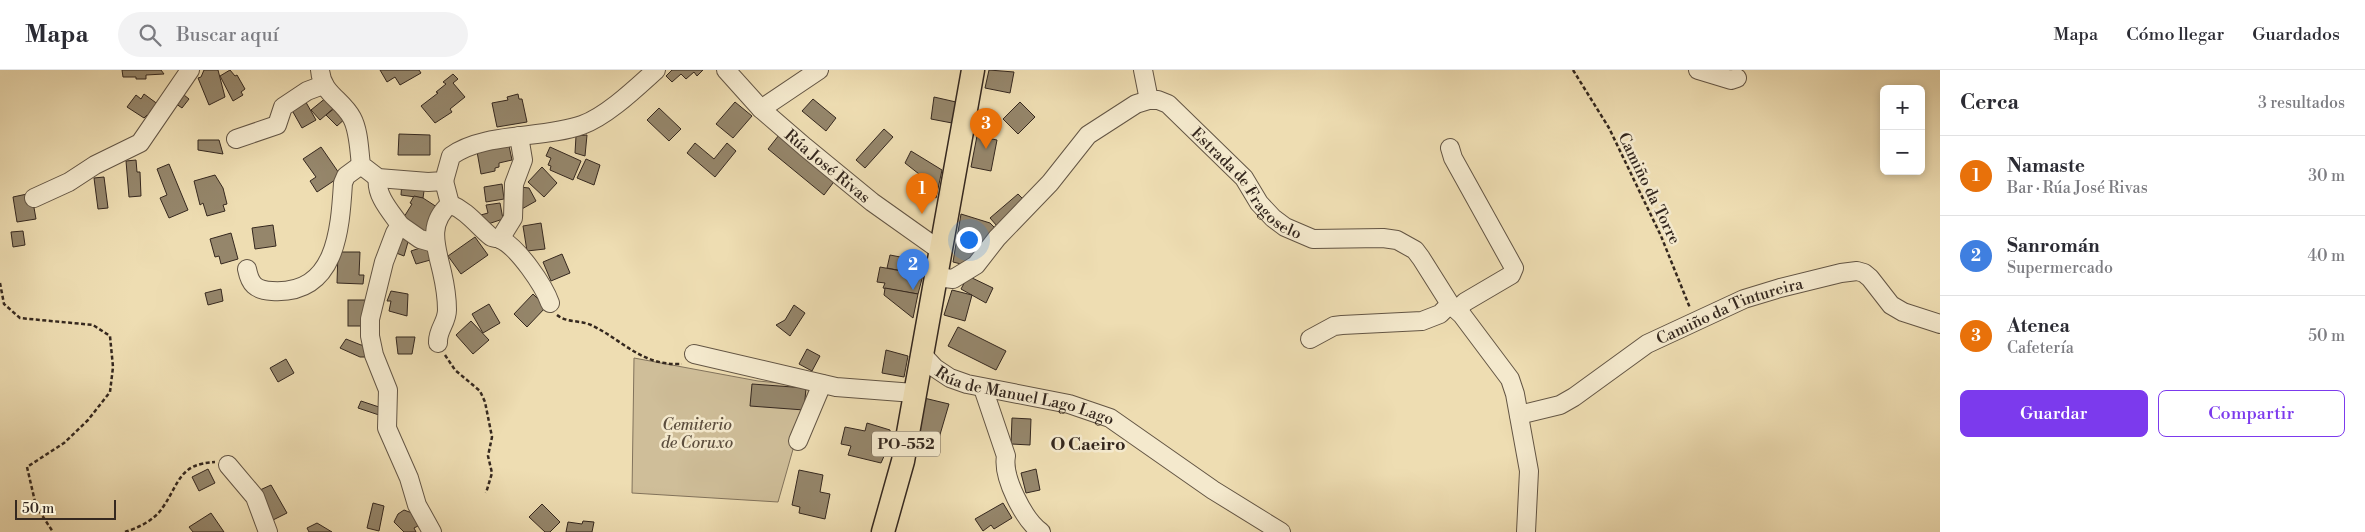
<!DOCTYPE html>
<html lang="es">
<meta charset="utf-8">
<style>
:root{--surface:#fff;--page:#f2f2f3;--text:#2b2b33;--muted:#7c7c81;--line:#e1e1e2;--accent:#7c3aed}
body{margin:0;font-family:"Libre Bodoni",serif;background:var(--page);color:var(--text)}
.controls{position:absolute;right:15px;top:15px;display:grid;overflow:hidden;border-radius:8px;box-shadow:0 2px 8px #0003}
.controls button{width:45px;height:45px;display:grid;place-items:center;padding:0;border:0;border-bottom:1px solid var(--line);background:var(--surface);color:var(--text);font:25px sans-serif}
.scale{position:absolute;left:15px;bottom:12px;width:101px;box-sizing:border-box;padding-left:5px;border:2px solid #35281f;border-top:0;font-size:14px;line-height:18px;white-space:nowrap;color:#35281f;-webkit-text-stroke:4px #f4e9cd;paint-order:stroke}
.you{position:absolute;left:968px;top:169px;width:18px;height:18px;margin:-12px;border:4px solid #fff;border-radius:50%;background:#1a73e8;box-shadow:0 0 0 8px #1a73e833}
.badge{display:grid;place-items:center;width:32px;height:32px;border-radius:50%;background:var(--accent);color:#fff;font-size:16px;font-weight:700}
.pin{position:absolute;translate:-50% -41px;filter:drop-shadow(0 1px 2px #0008)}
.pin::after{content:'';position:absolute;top:26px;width:18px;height:15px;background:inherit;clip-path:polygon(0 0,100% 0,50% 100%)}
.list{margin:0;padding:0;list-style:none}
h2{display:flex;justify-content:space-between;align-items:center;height:65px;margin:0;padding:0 20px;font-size:21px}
h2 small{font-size:16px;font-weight:400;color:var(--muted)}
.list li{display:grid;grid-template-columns:32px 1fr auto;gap:15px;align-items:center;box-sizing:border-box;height:80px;padding:0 20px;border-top:1px solid var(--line)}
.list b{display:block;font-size:19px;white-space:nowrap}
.list p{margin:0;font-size:16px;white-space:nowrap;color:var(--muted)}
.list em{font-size:16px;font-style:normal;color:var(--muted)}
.actions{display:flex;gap:10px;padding:15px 20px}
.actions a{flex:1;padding:11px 0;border:1px solid var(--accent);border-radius:8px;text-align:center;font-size:18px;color:var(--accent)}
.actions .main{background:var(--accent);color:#fff}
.icon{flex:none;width:28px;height:28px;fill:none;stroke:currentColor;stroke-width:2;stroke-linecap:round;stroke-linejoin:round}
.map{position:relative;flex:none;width:1940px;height:462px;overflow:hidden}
header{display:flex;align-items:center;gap:30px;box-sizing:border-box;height:70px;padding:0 25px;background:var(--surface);border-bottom:1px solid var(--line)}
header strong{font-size:24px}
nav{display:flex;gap:28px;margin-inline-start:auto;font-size:18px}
.search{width:350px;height:45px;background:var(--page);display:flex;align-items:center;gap:12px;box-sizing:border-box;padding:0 18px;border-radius:28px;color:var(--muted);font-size:19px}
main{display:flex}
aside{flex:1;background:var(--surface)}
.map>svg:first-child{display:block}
</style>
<header>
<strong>Mapa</strong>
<div class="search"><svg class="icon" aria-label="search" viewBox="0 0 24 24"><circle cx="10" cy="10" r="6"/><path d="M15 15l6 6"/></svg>Buscar aquí</div>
<nav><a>Mapa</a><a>Cómo llegar</a><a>Guardados</a></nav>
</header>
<main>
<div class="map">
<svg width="1940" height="462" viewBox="0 0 1940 462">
<rect width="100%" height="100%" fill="#eeddb2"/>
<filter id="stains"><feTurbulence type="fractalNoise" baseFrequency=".004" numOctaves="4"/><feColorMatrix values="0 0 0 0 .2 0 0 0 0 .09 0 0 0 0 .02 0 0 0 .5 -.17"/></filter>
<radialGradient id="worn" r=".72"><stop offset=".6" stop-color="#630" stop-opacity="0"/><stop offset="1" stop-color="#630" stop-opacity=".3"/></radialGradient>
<!-- green -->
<polygon fill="#cfbe99" stroke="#82735c" points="634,288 758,311 811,316 778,432 632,423"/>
<!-- building -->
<g fill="#95866b" stroke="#35281f">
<polygon points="122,0 161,0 164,4 146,5 146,9 136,9 136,7 123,7"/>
<polygon points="204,0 218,0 225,27 209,35 198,8 201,7"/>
<polygon points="230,0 235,6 237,5 245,19 241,22 243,25 233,31 220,6"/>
<polygon points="380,0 419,0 421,3 400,15 395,7 387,12"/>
<polygon points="703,0 697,6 694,2 686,9 681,4 672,12 666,6 672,0"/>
<polygon points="989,0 1014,2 1010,23 985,18"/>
<polygon points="453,4 458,9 453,13 465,27 450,39 452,42 435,53 421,36 438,23 436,22 446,14 443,12"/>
<polygon points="179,21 189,29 182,38 172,31"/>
<polygon points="144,24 159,35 150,47 147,45 144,48 127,37 136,25 141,29"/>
<polygon points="518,24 519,29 522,29 527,52 497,57 492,33 508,30 507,27"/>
<polygon points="303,27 316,50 302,58 289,35"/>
<polygon points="327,27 335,37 320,50 311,40"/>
<polygon points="934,27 956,32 952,53 931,49"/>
<polygon points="813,29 836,48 826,61 802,41"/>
<polygon points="735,32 752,46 733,68 716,54"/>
<polygon points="1020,32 1035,47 1018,64 1003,49"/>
<polygon points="336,37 347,47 337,56 326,45"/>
<polygon points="659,38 681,59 669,71 647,50"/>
<polygon points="884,59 893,67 865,98 856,90"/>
<polygon points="399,64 430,65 430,85 398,85"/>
<polygon points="587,65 585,86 575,83 576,66"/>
<polygon points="779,65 836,109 824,125 768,79"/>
<polygon points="977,66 997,70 991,101 971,97"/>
<polygon points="198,70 219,70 223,84 198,80"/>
<polygon points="508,71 512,90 499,93 499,97 495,98 495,101 481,104 476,76"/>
<polygon points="695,73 714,89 727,73 736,81 715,107 687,83"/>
<polygon points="321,77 341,106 317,122 310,111 316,107 303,89"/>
<polygon points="550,77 581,91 573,110 550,100 551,96 548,95 551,88 546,86"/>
<polygon points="911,81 942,100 936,128 920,117 922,110 917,107 919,104 905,93"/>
<polygon points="586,89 600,95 594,115 577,108"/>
<polygon points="136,90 137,102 140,102 141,126 129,127 126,91"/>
<polygon points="169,94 188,140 169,148 160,128 167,125 157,99"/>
<polygon points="542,97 557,113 544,127 528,112"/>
<polygon points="215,105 223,118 227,134 223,135 225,141 207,146 203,133 200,135 194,111"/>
<polygon points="104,107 108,138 98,139 94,108"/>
<polygon points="402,111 425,114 423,128 401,125"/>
<polygon points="502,114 504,129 486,132 484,117"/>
<polygon points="520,117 529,118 536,131 520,140"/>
<polygon points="27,124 33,132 36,149 17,152 13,127"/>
<polygon points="1018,124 1024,130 997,156 990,148"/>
<polygon points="414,126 423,128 440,139 431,166 424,165 404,147 412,134 410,133"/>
<polygon points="500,133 503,149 485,155 477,146 488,143 486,135"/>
<polygon points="961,144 990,153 996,159 965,195 953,192"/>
<polygon points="541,153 545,179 527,181 523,156"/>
<polygon points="273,155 276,176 255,179 252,158"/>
<polygon points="403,159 410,165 404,186 391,181"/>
<polygon points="23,161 25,175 13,177 11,162"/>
<polygon points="231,163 238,189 221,194 219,186 215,187 210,169"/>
<polygon points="475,167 488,185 461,204 448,186"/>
<polygon points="429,175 434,189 416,194 411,181"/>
<polygon points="338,182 360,182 359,205 364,205 363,214 337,213"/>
<polygon points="562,184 570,203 551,211 543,192"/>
<polygon points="890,185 926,192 923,205 887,198"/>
<polygon points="880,197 923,205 918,224 883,218 885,213 877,212"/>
<polygon points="968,206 993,218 986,233 961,219"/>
<polygon points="885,218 918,224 913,248 884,225"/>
<polygon points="221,219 223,231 208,235 205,223"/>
<polygon points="952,220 972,225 965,251 944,245"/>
<polygon points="391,221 408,224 407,246 389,241 391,231 387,231"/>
<polygon points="533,224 546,237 527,257 514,244"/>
<rect x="348" y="230" width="17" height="26"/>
<polygon points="489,234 500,253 483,263 472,244"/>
<polygon points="794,235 805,243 790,266 776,255 785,250"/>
<polygon points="471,251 489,270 473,284 456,265"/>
<polygon points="958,257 1006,281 996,300 948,276"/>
<polygon points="396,267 415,267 412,284 398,284"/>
<polygon points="346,269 361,275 366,275 367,287 360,287 340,278"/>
<polygon points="807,279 820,286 812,301 799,294"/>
<polygon points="886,280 908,286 904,307 882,303"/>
<polygon points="286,289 294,303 278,312 270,298"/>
<polygon points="752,314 806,318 804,340 750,336"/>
<polygon points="924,328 949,334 934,385 925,383 927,371 915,369"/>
<polygon points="361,331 385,339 382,346 358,338"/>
<polygon points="1012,348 1031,349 1030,375 1011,374"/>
<polygon points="867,353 890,360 893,378 885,384 881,393 848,385 851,376 841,374 845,357 865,361"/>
<polygon points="208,399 215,413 199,421 192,407"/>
<polygon points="1036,399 1040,420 1026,423 1021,403"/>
<polygon points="799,400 823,405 820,422 830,424 825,449 799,443 800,437 792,435"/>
<polygon points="271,415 287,443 273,450 260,420"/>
<polygon points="373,433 384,436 379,461 367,458"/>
<polygon points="1003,433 1012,448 994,459 991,455 983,461 975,449"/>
<polygon points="542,434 560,452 550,462 545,462 529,447"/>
<polygon points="404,440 412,443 422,454 414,458 416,462 404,462 394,452 398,444"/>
<polygon points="211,443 224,462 193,462 189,457"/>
<polygon points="583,451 594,452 592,462 566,462 568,452 582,454"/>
<polygon points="317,453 332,462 309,462 307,458"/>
</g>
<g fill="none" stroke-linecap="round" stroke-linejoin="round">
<defs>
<g id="minor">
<path d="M 320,0 C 322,24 342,29 352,48 C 359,61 359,80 361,95 L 378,108 L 428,112 L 444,111 L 451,86 C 484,62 543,69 582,55 C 607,46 636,18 656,0"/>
<path id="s1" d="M 726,0 L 761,39 L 805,77 L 872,132 L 941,181"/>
<polyline points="1143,0 1149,30"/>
<polyline points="1698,0 1731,10 1737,8"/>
<polyline points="761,39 819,0"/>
<polyline points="236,69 277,55 283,37 307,21 323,15"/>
<polyline points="1450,78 1453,88 1514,198 1511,205 1465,232 1457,240"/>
<path d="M 378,108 C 375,125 391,142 400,155 L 395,163 L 384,192 L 370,249 L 370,266 L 374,285 L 388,320 L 387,358 L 409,408 L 417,435 L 432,462"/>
<polyline points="34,128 69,112 95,95 140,73 190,0"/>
<path d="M 450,134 C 467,141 476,154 490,166 C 493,169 496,167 500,169 C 518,177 544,216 550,233"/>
<polyline points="400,155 420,169 434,173"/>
<polyline points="500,169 513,148 514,114 523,90 519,66"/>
<path d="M 247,199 C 250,214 255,220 272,221 C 336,225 340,161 343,113 L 346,106 L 361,95"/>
<path id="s2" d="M 936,207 L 953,209 L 976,195 L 997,168 L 1050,113 L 1088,65 L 1136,34 L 1149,30 L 1158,30 L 1168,34 L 1244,108 L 1259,133 L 1273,148 L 1285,157 L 1313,169 L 1383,168 L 1397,170 L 1415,180 L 1421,188 L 1450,234 L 1462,245 L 1510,309 L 1515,324 L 1529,401 L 1526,462"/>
<polyline points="1310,269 1334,256 1342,255 1422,251 1440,244 1450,234"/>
<path d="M 438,273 C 437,260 447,253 447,240 C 447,227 445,215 442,202 C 436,176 427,154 450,134 L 444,111"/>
<polyline points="694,284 836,317 914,323"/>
<path id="s3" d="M 922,284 L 935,298 L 950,308 L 967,314 L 1069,334 L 1110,348 L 1213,420 L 1281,462"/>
<path d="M 983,318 L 1006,386 C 1002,407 1024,450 1041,462"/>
<path id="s4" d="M 1519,345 L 1560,335 L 1574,327 L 1647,274 L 1744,229 L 1780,218 L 1841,203 L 1857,201 L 1864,203 L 1870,208 L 1891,235 L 1903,242 L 1940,254"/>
<polyline points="798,371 822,314"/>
<polyline points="228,395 255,427 268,462"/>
</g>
<polyline id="major" points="883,462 903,391 973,0"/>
</defs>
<!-- minor casing -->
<use href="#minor" stroke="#635544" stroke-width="20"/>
<!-- major casing -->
<use href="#major" stroke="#35281f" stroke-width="25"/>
<!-- path -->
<g stroke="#35281f" stroke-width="2.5" stroke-dasharray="4 2.5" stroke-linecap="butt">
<polyline points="1573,0 1609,58 1661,166 1690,238"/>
<polyline points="0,213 4,234 20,248 93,255 110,266 113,297 110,322 88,350 64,373 27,397 36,436 53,462"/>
<path d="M 557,245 C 567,253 580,250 591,255 C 623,270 641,296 682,294"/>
<polyline points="445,285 455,300 480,321 485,332 492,367 488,386 492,403 486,423"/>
<path d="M 125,462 C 138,458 155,450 163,437 C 180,412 179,394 215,392"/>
</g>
<!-- minor -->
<use href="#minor" stroke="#f4e9cd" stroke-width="18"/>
<!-- major -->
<use href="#major" stroke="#eeddb2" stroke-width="22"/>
</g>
<g text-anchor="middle" stroke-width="5" stroke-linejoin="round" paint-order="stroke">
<!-- shield labels -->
<rect fill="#f4e9cd" stroke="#6e6253" stroke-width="1" x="872" y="361.5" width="68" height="25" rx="4"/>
<g font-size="15" font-weight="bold" fill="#35281f">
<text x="906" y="379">PO-552</text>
</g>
<!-- street labels -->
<g font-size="16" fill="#35281f" stroke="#f4e9cd">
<text dy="6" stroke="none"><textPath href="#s1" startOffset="140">Rúa José Rivas</textPath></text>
<text dy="6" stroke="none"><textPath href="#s2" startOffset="419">Estrada de Fragoselo</textPath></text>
<text transform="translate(1650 118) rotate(64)" y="6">Camiño da Torre</text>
<text dy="6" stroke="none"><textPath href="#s4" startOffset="238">Camiño da Tintureira</textPath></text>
<text dy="6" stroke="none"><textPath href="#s3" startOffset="114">Rúa de Manuel Lago Lago</textPath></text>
</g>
<!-- park labels -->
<g font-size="16" font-style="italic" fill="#5c4e3e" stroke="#f4e9cd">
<text x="697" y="360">Cemiterio<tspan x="697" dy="18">de Coruxo</tspan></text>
</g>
<!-- neighbourhood labels -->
<g font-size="18" font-weight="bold" fill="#35281f" stroke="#f4e9cd">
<text x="1088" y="380">O Caeiro</text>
</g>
</g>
<rect width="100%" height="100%" filter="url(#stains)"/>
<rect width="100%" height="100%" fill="url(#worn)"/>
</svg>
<div class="controls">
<button>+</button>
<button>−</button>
</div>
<div class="scale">50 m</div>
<div class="you"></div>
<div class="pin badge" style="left:922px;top:144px;background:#e8710a">1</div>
<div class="pin badge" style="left:913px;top:220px;background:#3f7fe0">2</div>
<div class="pin badge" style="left:986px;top:79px;background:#e8710a">3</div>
</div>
<aside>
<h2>Cerca<small>3 resultados</small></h2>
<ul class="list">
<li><span class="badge" style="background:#e8710a">1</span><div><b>Namaste</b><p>Bar · Rúa José Rivas</p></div><em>30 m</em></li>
<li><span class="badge" style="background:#3f7fe0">2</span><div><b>Sanromán</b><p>Supermercado</p></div><em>40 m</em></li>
<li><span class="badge" style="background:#e8710a">3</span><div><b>Atenea</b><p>Cafetería</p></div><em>50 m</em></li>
</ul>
<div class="actions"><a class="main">Guardar</a><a>Compartir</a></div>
</aside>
</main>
